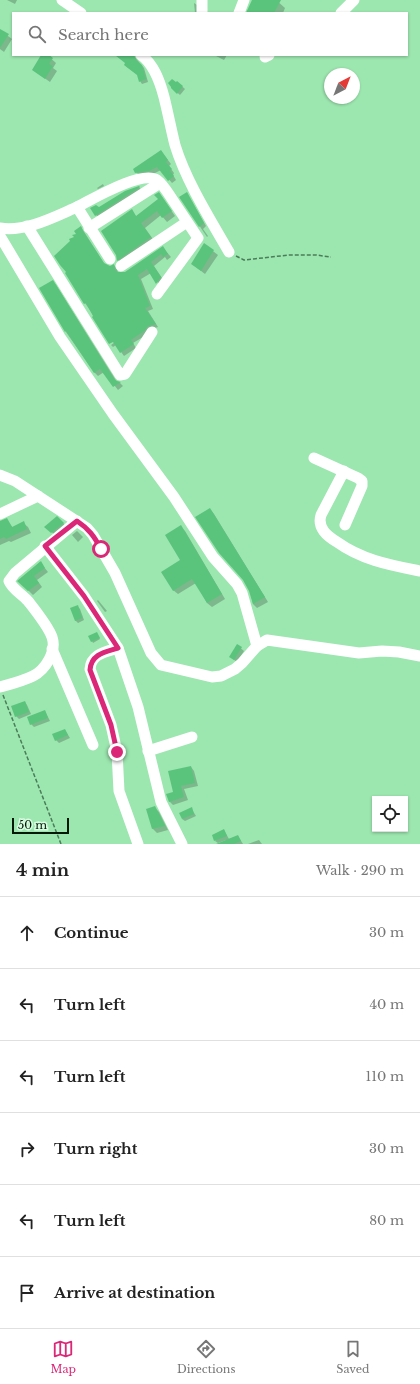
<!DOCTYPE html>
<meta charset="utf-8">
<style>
:root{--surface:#fff;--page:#f2f2f2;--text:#222;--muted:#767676;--line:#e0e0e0;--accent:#db2777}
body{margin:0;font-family:"Libre Baskerville",serif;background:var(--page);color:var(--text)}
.controls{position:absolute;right:12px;bottom:12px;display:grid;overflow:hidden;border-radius:0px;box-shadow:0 1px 3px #0004}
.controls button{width:36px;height:36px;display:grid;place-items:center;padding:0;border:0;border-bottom:1px solid var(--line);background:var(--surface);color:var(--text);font:20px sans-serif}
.compass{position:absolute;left:324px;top:68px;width:36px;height:36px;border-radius:50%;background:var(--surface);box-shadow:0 1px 3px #0004;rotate:42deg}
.scale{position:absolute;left:12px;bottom:10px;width:57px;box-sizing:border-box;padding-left:4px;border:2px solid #001a07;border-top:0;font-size:11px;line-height:14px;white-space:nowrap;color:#001a07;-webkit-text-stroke:3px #d9fde1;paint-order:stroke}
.stop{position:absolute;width:12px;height:12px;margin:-9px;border:3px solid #db2777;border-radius:50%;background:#fff}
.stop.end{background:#db2777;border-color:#fff;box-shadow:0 1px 4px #0008}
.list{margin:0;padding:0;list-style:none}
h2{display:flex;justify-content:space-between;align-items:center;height:52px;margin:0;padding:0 16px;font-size:17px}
h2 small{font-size:13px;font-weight:400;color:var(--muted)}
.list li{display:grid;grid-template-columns:26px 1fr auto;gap:12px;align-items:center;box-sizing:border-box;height:72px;padding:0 16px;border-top:1px solid var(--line)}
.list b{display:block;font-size:15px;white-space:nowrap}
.list em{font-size:13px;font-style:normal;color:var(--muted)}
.icon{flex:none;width:22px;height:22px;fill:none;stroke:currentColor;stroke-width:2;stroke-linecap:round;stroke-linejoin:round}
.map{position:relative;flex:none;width:420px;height:844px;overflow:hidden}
.search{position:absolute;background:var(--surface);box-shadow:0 1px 3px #0004;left:12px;right:12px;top:12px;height:44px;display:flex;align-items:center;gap:10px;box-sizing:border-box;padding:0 14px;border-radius:0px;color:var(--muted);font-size:15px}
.sheet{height:484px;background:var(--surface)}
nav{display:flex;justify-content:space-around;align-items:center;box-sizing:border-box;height:56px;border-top:1px solid var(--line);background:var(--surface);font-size:11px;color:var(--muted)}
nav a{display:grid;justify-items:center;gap:2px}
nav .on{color:var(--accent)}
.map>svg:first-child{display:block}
</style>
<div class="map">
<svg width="420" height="844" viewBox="0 0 420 844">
<rect width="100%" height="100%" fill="#9ce6af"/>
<!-- shadow -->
<g fill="#0003">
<polygon points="7,0 17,0 15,4"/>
<polygon points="253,0 276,0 285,8 283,13 248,13"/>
<polygon points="194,3 197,5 197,13 195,13"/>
<polygon points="0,30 12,39 4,52 0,49"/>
<polygon points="43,55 47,55 56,63 53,68 57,71 50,82 33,70"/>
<polygon points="115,55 132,55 134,56 144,68 148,82 142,84 140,81 138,75 127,67 125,65 126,63"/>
<polygon points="214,55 227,55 224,60"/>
<polygon points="177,82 185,89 180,95 172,88"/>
<polygon points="161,151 171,164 169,166 174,173 173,175 176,180 172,183 161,170 153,174 140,176 136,172"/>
<polygon points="103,184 104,186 98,189 97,188"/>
<polygon points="139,187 143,192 100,219 96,215 99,208"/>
<polygon points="159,193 175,216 167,222 161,215 145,228 155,242 122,264 118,260 117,255 131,211 137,217 159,200"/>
<polygon points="187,193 206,226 203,229 208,236 207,237 180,197"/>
<polygon points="81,227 105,265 110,267 114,265 117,269 118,273 125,273 163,248 171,257 167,260 165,257 154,266 164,281 160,286 151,273 141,279 153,309 148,311 158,327 152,329 148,334 133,343 136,348 124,356 116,345 113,347 111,345 118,340 94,316 85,303 78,234"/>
<polygon points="205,245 218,255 205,274 192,264"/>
<polygon points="52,281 56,285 117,382 120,383 123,386 118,390 104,372 98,376 94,372 66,332 41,289"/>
<polygon points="210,509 214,514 268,602 257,608 253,604 250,591"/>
<polygon points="7,520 13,528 23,523 28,527 31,533 11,542 9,541 0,545 0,522"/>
<polygon points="63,523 66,526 55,535 46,527"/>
<polygon points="180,526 185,531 225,599 212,607 207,603 196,583 178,594 173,590 181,560"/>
<polygon points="77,531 83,537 78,542 72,535"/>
<polygon points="40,562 48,572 37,580 42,587 33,595 19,581"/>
<polygon points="98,600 107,611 105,612 97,601"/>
<polygon points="77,606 80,609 84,620 78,623 75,620"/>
<polygon points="97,634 100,639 93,643 90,637"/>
<polygon points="238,646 244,651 237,662 233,659"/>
<polygon points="25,702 27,705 31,714 19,719 16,716"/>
<polygon points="45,711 50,721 34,727 31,724"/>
<polygon points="65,730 70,738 59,743 56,740"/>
<polygon points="191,767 194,771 198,786 184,789 188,800 173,805 169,801"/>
<polygon points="155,808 159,812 168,830 157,833 153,829"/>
<polygon points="191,808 196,816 185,821 182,819"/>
<polygon points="224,830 229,839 238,836 243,844 228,844 226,840 218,843 215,841"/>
<polygon points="259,840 262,844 248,844"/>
</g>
<!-- building -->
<g fill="#5bc47c">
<polygon points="252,0 281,0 274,13 246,13"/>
<polygon points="0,29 9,34 0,48"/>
<polygon points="41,55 49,55 53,58 49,64 53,66 45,79 32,70"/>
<polygon points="115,55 134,55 136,60 142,65 146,79 139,82 137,75 124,65 125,63"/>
<polygon points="172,79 176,82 177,81 183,86 177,94 171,88 171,87 168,83"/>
<polygon points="161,150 168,160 166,162 172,169 170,171 174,176 168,181 157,167 149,171 135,173 133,169"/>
<polygon points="139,186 140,187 95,216 90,208 96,205 99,207 125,191"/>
<polygon points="159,192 172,211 162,218 157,211 141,223 151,237 117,261 116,255 101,231 132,209 136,216 158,199 154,195"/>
<polygon points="187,192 204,223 199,227 179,197"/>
<polygon points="81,226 83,231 104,263 110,266 114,264 115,270 118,272 125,272 163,246 168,254 163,257 161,254 151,262 161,277 156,284 147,269 138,275 150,306 145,308 156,324 148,326 144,331 131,340 134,344 120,353 113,342 109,344 92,317 93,316 86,303 84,304 65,273 66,272 60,265 54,256 70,241 69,239 74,237 72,235 76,234 74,231"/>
<polygon points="204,243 214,250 201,271 191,264"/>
<polygon points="53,280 114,379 117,381 121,382 113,387 100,369 94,373 66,331 65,332 39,288"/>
<polygon points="210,508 265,597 253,604 249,591 243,580 219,553 195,517"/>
<polygon points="57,516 64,523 51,533 44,527"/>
<polygon points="7,518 12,527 24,521 27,529 6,539 4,537 0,539 0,521"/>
<polygon points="181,525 222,594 207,603 192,579 173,591 161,572 180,560 165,535"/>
<polygon points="41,561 45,568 34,576 39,583 28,591 17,581"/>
<polygon points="78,605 82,618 75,621 70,608"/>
<polygon points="97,632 100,638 91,642 88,636"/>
<polygon points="237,644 242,647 234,660 229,657"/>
<polygon points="25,701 29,712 15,717 11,706"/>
<polygon points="45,710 48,718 30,725 27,717"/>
<polygon points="65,729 68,735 55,741 52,734"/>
<polygon points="191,766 195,783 181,786 184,797 169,802 166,794 173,792 168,771"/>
<polygon points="155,806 165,826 152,829 146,809"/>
<polygon points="192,807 194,814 182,819 179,813"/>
<polygon points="224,829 227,836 214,841 212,835"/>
<polygon points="238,835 241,841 234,844 216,844"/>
</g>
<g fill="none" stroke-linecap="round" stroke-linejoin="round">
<!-- path -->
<g stroke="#4b7d58" stroke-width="1.5" stroke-dasharray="4 2" stroke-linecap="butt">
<polyline points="236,256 244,260 289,255 316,255 331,257"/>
<polyline points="3,695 61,844"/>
</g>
<!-- minor -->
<g stroke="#fff" stroke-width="11">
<polyline points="62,0 81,13"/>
<polyline points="202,0 202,13"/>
<polyline points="239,13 244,0"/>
<polyline points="341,13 354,0"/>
<path d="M 141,55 C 154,64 160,82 164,97 C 168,113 171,129 175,145 C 186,181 210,219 229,252"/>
<polyline points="265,57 269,55"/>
<path d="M 77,207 C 93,199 141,170 157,180 C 164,185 169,195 174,202 C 182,214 190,226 198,238 L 157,294"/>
<polyline points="27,226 120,375 125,374 127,371 152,332"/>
<path d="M 0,228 C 26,232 54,217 77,207 L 110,259"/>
<polyline points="89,228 160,183"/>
<polyline points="0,236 60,337 113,414 174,497 213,557 237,584 242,593 257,646"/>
<polyline points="121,266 187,222"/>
<polyline points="314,458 358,478 362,481 362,486 345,525"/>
<path d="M 344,471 L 321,515 C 317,528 327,536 337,542 C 362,560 390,565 420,571"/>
<polyline points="0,475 15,481 87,528 93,535 115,573 151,653 161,665 212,677 221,676 235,669 242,663 257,646 267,640 359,653 382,651 399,652 420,656"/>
<polyline points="0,514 38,496"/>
<polyline points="45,546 84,596 118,648 138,707 161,802 182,844"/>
<path d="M 118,648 C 105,652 91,654 90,669 L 111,725 L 117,752 L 119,791 L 138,844"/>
<polyline points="52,649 93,745"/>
<path d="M 0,687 C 11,684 23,681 33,676 C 45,670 57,652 52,637 C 48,626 35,610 28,601 C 22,594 12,589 9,581 L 15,573 L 77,521"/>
<polyline points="148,751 192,737"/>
</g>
</g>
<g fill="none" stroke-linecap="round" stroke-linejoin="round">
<!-- route -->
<path stroke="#db2777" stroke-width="5" d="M 101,549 C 94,536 89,529 77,521 L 45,546 L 84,596 L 118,648 C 105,652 91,654 90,670 L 111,725 L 117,752"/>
</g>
</svg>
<div class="controls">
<button><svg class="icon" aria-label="locate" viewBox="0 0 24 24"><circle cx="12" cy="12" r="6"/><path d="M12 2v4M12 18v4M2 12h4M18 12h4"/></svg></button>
</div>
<svg class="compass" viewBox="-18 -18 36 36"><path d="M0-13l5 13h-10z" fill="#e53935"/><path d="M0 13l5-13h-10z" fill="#767676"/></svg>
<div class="scale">50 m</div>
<div class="stop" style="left:101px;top:549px"></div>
<div class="stop end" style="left:117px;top:752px"></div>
<div class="search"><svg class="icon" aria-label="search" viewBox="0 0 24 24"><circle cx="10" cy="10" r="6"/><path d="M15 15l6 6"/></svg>Search here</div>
</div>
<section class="sheet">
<h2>4 min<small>Walk · 290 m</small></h2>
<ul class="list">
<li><svg class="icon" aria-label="ahead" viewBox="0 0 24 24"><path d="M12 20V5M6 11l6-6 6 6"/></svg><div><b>Continue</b></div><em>30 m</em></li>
<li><svg class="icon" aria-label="left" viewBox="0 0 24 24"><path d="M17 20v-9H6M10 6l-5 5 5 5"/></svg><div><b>Turn left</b></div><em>40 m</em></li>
<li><svg class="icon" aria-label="left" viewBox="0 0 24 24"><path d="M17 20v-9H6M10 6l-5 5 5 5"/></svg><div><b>Turn left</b></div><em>110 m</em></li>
<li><svg class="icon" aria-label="right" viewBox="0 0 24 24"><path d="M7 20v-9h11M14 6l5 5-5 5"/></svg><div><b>Turn right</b></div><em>30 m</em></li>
<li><svg class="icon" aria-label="left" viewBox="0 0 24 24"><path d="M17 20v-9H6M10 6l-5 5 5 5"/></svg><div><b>Turn left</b></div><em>80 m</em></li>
<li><svg class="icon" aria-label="arrive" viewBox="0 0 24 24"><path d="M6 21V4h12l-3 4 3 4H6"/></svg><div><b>Arrive at destination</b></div></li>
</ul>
</section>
<nav>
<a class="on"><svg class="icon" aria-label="map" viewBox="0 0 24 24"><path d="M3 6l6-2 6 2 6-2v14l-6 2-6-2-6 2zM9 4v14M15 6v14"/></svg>Map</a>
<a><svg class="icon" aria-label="directions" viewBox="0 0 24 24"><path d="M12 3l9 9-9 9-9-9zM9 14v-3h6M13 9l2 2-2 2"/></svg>Directions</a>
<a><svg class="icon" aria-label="saved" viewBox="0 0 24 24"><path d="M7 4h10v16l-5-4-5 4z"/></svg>Saved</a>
</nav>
